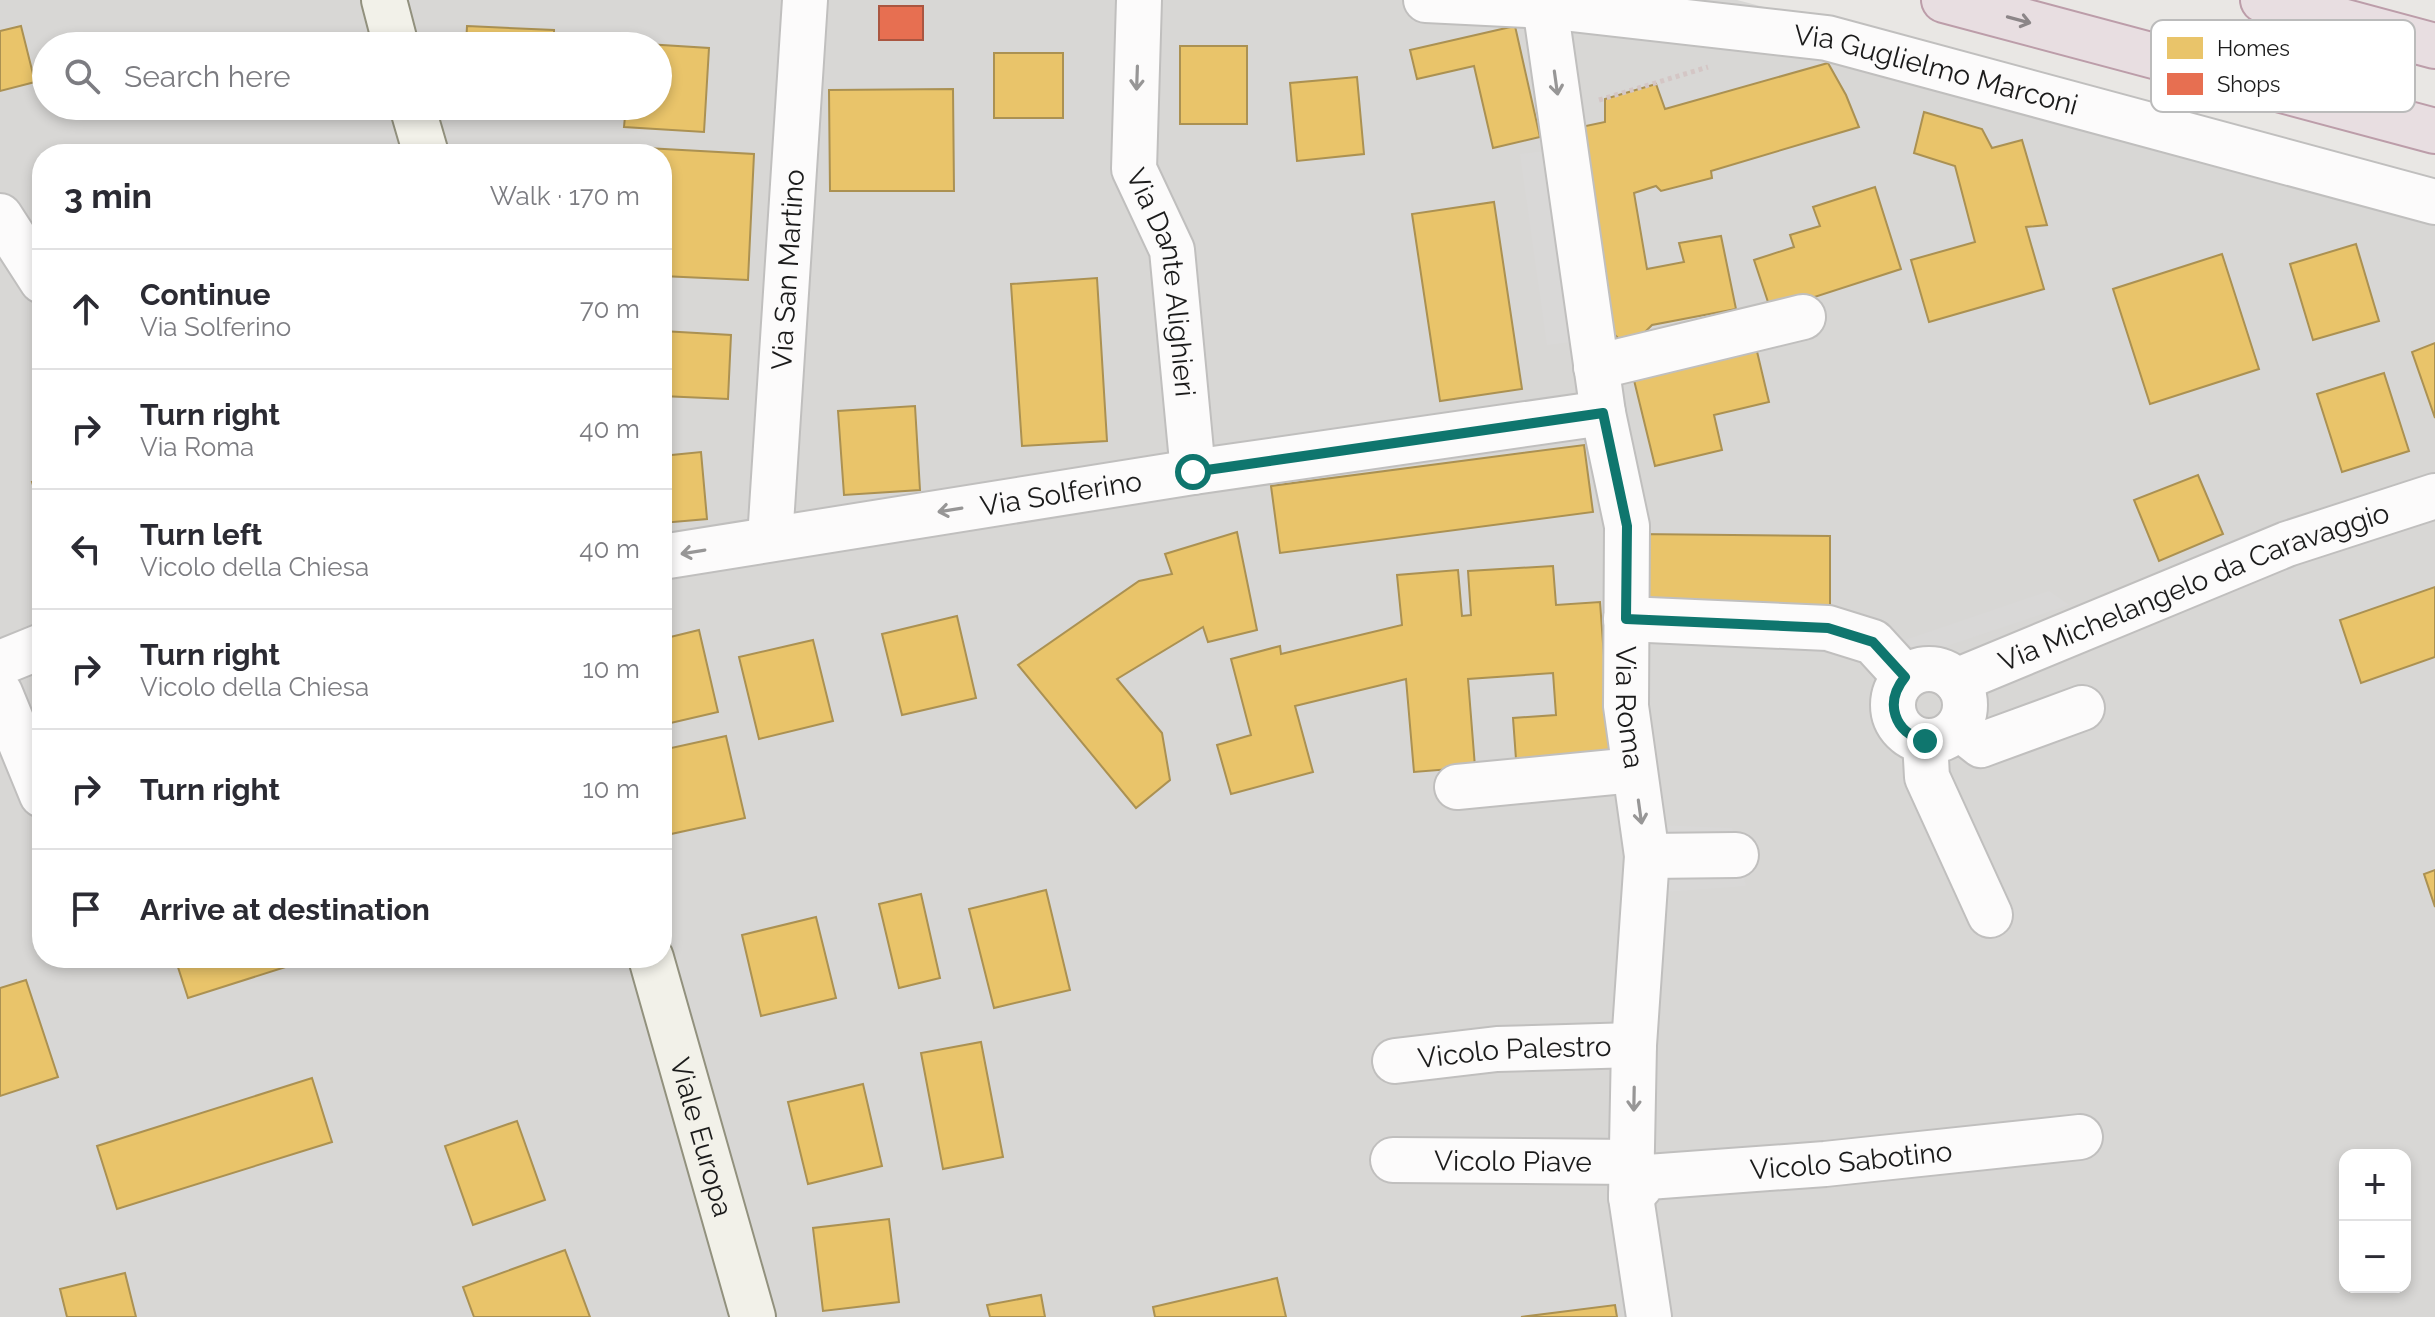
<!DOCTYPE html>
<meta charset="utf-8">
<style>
:root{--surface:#fff;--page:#f7f7f7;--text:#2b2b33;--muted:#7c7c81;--line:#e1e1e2}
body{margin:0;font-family:Raleway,sans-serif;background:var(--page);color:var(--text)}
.controls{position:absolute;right:24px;bottom:24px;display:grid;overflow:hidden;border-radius:16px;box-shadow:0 4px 12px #0003}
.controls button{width:72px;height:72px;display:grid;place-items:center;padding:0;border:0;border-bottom:2px solid var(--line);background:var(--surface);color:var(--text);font:40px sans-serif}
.stop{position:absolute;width:24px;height:24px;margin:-18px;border:6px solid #0f766e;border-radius:50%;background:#fff}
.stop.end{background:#0f766e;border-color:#fff;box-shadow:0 2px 8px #0008}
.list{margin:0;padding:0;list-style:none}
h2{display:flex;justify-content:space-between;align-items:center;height:104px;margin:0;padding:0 32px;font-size:34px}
h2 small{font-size:26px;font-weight:400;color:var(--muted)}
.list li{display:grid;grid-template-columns:52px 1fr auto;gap:24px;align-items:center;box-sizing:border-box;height:120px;padding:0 32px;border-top:2px solid var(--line)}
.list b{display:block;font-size:30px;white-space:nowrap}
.list p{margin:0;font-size:26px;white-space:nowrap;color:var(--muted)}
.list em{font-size:26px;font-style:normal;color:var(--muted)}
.icon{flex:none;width:44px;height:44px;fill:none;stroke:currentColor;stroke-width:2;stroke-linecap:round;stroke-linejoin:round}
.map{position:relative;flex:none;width:2435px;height:1317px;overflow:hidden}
.search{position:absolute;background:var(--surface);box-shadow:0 4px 12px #0003;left:32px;top:32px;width:640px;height:88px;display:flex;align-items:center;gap:20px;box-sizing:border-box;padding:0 28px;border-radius:44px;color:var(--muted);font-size:30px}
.panel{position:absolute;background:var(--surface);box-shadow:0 4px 12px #0003;left:32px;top:144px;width:640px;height:824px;border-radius:32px}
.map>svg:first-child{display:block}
</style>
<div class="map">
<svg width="2435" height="1317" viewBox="0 0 2435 1317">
<rect width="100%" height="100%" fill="#e9e7e4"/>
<!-- residential -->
<path fill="#d8d7d5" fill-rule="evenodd" d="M 0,0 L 1737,0 L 2435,184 L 2435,1317 L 0,1317 ZM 46,46 L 658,46 L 658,106 L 46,106 ZM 42,154 L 662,154 L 662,958 L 42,958 ZM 2345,1155 L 2405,1155 L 2405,1287 L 2345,1287 Z"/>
<!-- parking -->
<g fill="#d9d8d7">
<polygon points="1545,151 1571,342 1547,345 1520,154"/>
<polygon points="2049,591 2069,605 1920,655 1905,640"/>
<polygon points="1656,825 1732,828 1746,886 1664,892"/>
</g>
<!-- homes -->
<g fill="#e9c46a" stroke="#ab9152" stroke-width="2">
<polygon points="21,26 35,82 0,91 0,31"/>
<polygon points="467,26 554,30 554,46 466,46"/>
<polygon points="1515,26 1540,137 1493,148 1474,66 1417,79 1410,50"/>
<polygon points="630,43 709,48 704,132 624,127 626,106 658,106 658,46 629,46"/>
<rect x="99" y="45" width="118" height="1"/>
<rect x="1180" y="46" width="67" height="78"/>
<rect x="994" y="53" width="69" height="65"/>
<polygon points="1828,63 1846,95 1859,127 1711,171 1712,178 1661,191 1656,186 1634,193 1647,269 1684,262 1679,243 1721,236 1736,309 1652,325 1644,333 1632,338 1618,338 1608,328 1581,127 1605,122 1605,99 1656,84 1665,109"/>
<polygon points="1357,77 1364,154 1297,161 1290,83"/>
<polygon points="953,89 954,191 830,191 829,90"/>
<polygon points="1924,112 1982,129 1992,148 2022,140 2047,225 2026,227 2044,289 1929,322 1911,260 1975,242 1955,166 1914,153"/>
<polygon points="646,148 754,154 748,280 662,276 662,154 646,154"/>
<polygon points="1875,187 1901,269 1771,311 1754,260 1794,247 1790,235 1820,226 1813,207"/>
<polygon points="1494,202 1522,389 1440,401 1412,214"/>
<polygon points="2356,244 2379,321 2313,340 2290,264"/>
<polygon points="2222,254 2259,369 2150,404 2113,289"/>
<polygon points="1097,278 1107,441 1022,446 1011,284"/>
<polygon points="662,331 731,335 728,399 662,396"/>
<polygon points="1755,343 1769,402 1714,415 1722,450 1655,466 1632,372"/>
<polygon points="2435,343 2435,418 2412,352"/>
<polygon points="2384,373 2409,451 2342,472 2317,394"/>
<polygon points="915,406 920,490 844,495 838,411"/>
<polygon points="1584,445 1593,512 1280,553 1271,486"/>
<polygon points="701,452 707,519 662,523 662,456"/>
<polygon points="2198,475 2223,534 2159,561 2134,500"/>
<polygon points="42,479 42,513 32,482"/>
<polygon points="1237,532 1257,630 1208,642 1203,627 1117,679 1162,733 1170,780 1136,808 1018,665 1139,581 1172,574 1165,554"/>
<polygon points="1637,534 1830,536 1830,608 1636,607"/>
<polygon points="1553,566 1556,605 1600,602 1612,766 1517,773 1513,718 1556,715 1553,673 1468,679 1475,767 1414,772 1406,679 1295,706 1313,772 1231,794 1217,745 1251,735 1231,659 1280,646 1281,654 1402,625 1397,575 1458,570 1462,616 1471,615 1468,571"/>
<polygon points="2435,587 2435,657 2361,683 2340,620"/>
<polygon points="957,616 976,698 902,715 882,634"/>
<polygon points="699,630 718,712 662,725 662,639"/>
<polygon points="813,640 833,721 759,739 739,657"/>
<polygon points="726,736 745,818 671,834 662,796 662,750"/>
<polygon points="2435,870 2435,907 2424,874"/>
<polygon points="1046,890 1070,990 994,1008 969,909"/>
<polygon points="921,894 940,978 899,988 879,904"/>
<polygon points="816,917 836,998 761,1016 742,935"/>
<polygon points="175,958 314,958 188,998"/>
<polygon points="26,980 58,1077 0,1096 0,988"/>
<polygon points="981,1042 1003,1157 943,1169 921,1053"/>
<polygon points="312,1078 332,1142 117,1209 97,1146"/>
<polygon points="863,1084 882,1166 808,1184 788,1102"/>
<polygon points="517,1121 545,1200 473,1225 445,1146"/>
<polygon points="889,1219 899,1302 823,1311 813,1228"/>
<polygon points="565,1250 590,1317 474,1317 463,1287"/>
<polygon points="125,1273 136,1317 67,1317 60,1289"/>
<polygon points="1277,1278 1286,1317 1155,1317 1153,1307"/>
<polygon points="1041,1295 1045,1317 990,1317 987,1305"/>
<polygon points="1615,1305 1617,1317 1521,1317"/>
</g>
<!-- shops -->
<rect fill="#e76f51" stroke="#aa5641" stroke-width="2" x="879" y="6" width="44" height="34"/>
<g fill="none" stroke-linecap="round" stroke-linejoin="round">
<defs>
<g id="street">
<path id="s1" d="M 1139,0 L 1134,169 L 1172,250 L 1193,472"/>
<path id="s2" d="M 1426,0 L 1545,6 L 1827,38 L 2435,202"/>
<path id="s3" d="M 1545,6 L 1603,413 L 1627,526 L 1626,706 L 1647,856 L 1634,1045 L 1631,1197 L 1649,1317"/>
<polyline points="0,216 42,281"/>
<polyline points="1596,367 1803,317"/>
<path id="s4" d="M 770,539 L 805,0"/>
<path id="s5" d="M 662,557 L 1193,472 L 1603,413"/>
<polyline points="1626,619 1828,628 1873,642 1905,677"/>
<polyline points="0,663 42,646"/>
<circle cx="1929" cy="705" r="36"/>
<path id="s6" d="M 1956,681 L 2287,544 L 2435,496"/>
<polyline points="0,693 42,795"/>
<polyline points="1958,727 1981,745 2082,708"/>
<polyline points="1925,741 1927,777 1990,915"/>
<polyline points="1457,787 1634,770"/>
<polyline points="1647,856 1736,855"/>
<path id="s7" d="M 1395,1061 L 1497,1049 L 1634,1045"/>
<path id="s8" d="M 1393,1160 L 1633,1162"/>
<path id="s9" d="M 1631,1197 L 1648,1177 L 1825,1164 L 2080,1137"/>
</g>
<g id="secondary">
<polyline points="384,0 396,46"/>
<polyline points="412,106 426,154"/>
<path id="s10" d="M 651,958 L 753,1317"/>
</g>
<g id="highway">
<polyline points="1944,0 2435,131"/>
<polyline points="2263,0 2435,46"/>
</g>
</defs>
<!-- street casing -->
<use href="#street" stroke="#c0bfbe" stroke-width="48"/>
<!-- secondary casing -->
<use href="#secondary" stroke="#92917e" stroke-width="48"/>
<!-- highway casing -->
<use href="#highway" stroke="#bc9da9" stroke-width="48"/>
<!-- path -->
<polyline stroke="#d4c6c5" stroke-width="5" stroke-dasharray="4 4" stroke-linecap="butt" points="1599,100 1708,67"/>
<!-- street -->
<use href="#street" stroke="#fcfbfb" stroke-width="44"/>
<!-- secondary -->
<use href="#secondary" stroke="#f2f1e9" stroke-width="44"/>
<!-- highway -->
<use href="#highway" stroke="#e8dee1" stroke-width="44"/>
</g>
<!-- one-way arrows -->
<defs><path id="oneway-shaft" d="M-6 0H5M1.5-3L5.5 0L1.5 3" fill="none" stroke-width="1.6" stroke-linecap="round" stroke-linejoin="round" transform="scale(2)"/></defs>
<use stroke="#8c8688" href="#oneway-shaft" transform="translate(2019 20) rotate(15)"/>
<g stroke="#979696">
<use href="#oneway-shaft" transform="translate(1137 78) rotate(92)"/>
<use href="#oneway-shaft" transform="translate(1556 83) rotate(82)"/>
<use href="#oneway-shaft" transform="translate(950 510) rotate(171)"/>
<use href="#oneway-shaft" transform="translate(693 552) rotate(171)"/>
<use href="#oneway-shaft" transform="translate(1640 812) rotate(82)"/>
<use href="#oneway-shaft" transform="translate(1634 1099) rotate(91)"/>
</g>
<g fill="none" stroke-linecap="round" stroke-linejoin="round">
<!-- route -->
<path stroke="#0f766e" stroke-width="10" d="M 1193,472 L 1603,413 L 1627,526 L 1626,619 L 1828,628 L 1873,642 L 1905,677 C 1884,703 1894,732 1925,741"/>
</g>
<g text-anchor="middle" stroke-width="8" stroke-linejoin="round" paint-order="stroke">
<!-- street labels -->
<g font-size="28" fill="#1b1b1b" stroke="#fff">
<text dy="10" stroke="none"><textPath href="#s2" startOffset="516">Via Guglielmo Marconi</textPath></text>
<text dy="10" stroke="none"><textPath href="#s4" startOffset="270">Via San Martino</textPath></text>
<text dy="10" stroke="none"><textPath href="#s1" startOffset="288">Via Dante Alighieri</textPath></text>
<text dy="10" stroke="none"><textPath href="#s5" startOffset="404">Via Solferino</textPath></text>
<text dy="10" stroke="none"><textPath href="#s6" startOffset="256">Via Michelangelo da Caravaggio</textPath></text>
<text dy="10" stroke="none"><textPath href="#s3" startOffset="708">Via Roma</textPath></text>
<text dy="10" stroke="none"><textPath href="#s7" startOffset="120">Vicolo Palestro</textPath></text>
<text dy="10" stroke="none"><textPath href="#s10" startOffset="186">Viale Europa</textPath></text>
<text dy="10" stroke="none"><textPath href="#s9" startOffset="230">Vicolo Sabotino</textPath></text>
<text dy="10" stroke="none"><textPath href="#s8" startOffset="120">Vicolo Piave</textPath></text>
</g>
</g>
<!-- legend -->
<rect x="2151" y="20" width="264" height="92" rx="12" fill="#fff" stroke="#bbb" stroke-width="2"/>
<rect x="2167" y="37" width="36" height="22" fill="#e9c46a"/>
<rect x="2167" y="73" width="36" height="22" fill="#e76f51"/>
<g font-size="22" fill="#1b1b1b">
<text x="2217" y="56">Homes</text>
<text x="2217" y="92">Shops</text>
</g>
</svg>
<div class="controls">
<button>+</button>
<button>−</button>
</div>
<div class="stop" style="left:1193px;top:472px"></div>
<div class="stop end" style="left:1925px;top:741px"></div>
<div class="search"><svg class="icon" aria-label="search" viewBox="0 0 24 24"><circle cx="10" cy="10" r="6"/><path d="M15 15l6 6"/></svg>Search here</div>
<section class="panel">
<h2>3 min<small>Walk · 170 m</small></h2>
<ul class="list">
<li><svg class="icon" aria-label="ahead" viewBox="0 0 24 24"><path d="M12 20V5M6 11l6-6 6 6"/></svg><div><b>Continue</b><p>Via Solferino</p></div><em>70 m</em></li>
<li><svg class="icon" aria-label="right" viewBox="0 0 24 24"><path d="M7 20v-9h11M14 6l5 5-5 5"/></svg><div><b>Turn right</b><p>Via Roma</p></div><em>40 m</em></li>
<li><svg class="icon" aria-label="left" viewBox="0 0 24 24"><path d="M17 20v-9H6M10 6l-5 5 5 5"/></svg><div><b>Turn left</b><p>Vicolo della Chiesa</p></div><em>40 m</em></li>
<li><svg class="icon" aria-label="right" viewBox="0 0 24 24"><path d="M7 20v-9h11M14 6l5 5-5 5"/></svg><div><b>Turn right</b><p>Vicolo della Chiesa</p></div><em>10 m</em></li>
<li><svg class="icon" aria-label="right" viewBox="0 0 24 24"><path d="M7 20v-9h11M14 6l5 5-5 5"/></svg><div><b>Turn right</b></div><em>10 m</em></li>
<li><svg class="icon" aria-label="arrive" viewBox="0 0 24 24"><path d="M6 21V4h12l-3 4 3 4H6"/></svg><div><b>Arrive at destination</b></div></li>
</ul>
</section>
</div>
